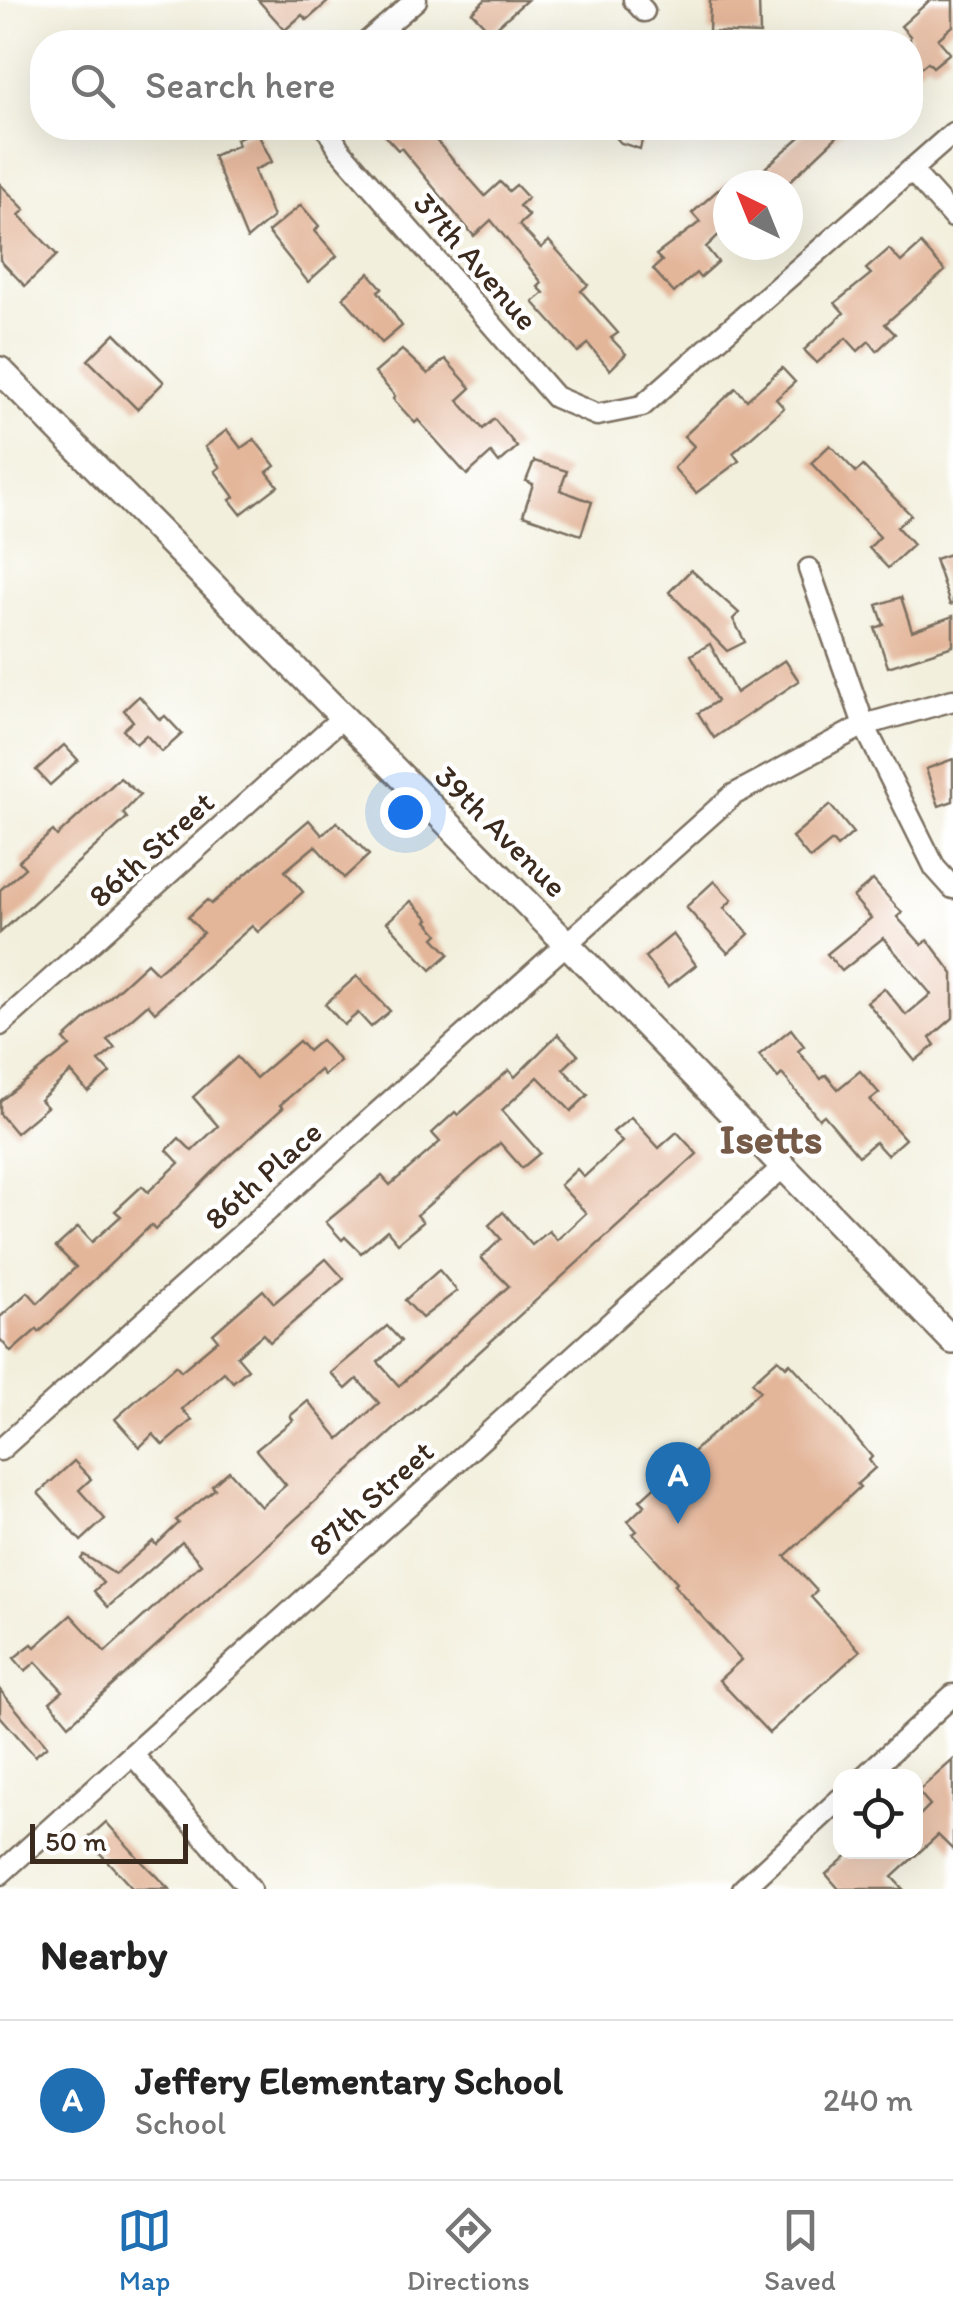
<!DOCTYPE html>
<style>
:root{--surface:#fff;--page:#f6f6f6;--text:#222;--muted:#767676;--line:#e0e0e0;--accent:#1f6fb2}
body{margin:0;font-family:Itim,sans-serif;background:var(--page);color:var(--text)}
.controls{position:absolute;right:30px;bottom:30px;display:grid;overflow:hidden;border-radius:20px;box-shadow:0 10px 40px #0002}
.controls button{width:90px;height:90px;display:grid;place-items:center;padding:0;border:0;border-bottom:2px solid var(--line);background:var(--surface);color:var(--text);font:50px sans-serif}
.compass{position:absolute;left:713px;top:170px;width:90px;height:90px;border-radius:50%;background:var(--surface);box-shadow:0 10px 40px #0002;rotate:317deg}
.scale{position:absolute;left:30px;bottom:25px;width:158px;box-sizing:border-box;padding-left:10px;border:5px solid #3b2a1e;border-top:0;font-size:28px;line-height:35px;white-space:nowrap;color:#3b2a1e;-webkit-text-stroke:8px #fff;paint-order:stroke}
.you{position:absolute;left:405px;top:812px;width:35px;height:35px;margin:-25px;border:8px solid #fff;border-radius:50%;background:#1a73e8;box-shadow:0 0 0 15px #1a73e833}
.badge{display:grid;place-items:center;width:65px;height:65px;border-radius:50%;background:var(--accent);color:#fff;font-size:32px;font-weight:700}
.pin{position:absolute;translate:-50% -82px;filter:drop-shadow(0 2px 5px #0008)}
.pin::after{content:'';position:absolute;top:52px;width:35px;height:30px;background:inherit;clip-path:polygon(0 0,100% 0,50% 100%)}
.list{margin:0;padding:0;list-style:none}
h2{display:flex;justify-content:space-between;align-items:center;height:130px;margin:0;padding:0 40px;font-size:42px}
h2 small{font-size:32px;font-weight:400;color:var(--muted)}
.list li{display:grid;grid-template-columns:65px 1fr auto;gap:30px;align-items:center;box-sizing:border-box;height:160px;padding:0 40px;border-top:2px solid var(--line)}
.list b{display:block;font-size:38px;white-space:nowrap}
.list p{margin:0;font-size:32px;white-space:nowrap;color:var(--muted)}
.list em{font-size:32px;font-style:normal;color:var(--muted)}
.icon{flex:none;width:55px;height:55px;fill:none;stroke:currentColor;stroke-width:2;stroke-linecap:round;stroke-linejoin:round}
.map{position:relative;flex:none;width:953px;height:1889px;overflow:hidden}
.search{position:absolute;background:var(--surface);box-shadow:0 10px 40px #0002;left:30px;right:30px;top:30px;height:110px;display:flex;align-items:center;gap:25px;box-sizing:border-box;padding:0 35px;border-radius:40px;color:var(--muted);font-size:38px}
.sheet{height:290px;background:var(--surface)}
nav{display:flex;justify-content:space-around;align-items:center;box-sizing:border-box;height:140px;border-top:2px solid var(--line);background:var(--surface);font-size:28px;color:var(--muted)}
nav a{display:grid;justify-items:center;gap:5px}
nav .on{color:var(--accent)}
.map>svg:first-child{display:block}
</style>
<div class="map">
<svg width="953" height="1889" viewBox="0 0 953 1889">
<rect width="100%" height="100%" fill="#fff"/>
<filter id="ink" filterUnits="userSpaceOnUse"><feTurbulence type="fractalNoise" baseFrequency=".01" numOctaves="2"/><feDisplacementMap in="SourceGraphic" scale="20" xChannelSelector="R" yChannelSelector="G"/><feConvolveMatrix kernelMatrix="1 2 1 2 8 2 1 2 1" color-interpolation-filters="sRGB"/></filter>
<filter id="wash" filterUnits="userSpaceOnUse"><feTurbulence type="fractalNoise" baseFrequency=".0048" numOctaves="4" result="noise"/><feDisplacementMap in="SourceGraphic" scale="40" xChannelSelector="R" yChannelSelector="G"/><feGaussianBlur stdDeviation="2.25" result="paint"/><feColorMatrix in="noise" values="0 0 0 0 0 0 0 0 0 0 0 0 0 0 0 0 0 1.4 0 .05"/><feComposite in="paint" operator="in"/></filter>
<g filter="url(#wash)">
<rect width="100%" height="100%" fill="#f2efdc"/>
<g id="blocks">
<!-- building -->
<g fill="#e3b599">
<polygon points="258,0 330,0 307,20 302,15 285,30"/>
<polygon points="485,0 527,0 491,32 472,12"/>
<polygon points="710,0 759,0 760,34 709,32"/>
<polygon points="930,0 953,0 953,26 938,39 950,53 933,67 928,62 910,77 910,36 901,26"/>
<polygon points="378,128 425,128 485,196 500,182 509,191 516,185 528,198 519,206 529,216 519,225 541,248 549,241 588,285 581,291 618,333 611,338 626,354 610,370 588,344 578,352 533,302 544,293 538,287 542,283 491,220 474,236 401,148 398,150"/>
<polygon points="607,128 645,128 640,149 621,143"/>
<polygon points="810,128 846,128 786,185 746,185"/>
<polygon points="256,130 272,162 254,170 273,217 247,239 213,156 238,145 236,139"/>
<polygon points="728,181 728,226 706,247 718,262 700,278 696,273 674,293 653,269 662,261 656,255 700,222 692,213"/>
<polygon points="0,184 25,210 19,215 57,255 25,286 0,260"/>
<polygon points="301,205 319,226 315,231 337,256 308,282 268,232"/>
<polygon points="921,244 945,271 885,324 895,334 877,351 869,341 858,351 846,338 817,363 804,350 844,313 835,303 871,274 866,269 889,249 901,262"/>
<polygon points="369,273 382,288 378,291 402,326 382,343 343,297"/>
<polygon points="115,333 164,382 137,409 88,360"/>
<polygon points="402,350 428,374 445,359 471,388 458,400 483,429 494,419 517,447 499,463 491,453 467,475 418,420 415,423 393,399 395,396 375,373"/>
<polygon points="782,368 795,382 776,399 784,408 733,453 739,461 696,493 674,468 694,446 684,436 736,388 747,400"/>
<polygon points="227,430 241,448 254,439 275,466 267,472 278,486 241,514 230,500 234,497 215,471 220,467 205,447"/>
<polygon points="830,445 856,472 863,466 911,515 897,527 913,545 888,568 869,548 880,537 811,463"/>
<polygon points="534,461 567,471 560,490 592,502 581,535 523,515 533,484 526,481"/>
<polygon points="953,553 953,604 950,605 935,559"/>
<polygon points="691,570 739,613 733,619 745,642 727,651 669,592"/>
<polygon points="901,597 912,631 953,616 953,646 888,667 875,628 884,625 877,605"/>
<polygon points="710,644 736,693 785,660 799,681 714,738 698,713 717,701 691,655"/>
<polygon points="139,696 160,720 165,716 182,734 162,752 146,735 136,744 123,730 133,721 124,710"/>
<polygon points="64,745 78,760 50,785 36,770"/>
<polygon points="953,759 953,801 939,806 926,769"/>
<polygon points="120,778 140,795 123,813 127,818 0,933 0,890 25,868 19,861 53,831 57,836"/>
<polygon points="830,805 853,833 837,847 832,841 810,859 792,837"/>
<polygon points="309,820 322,835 337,822 369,855 344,878 315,846 285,871 303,892 258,932 252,926 155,1012 148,1004 107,1040 115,1048 99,1061 110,1073 88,1092 71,1072 40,1100 47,1107 16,1133 0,1114 0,1101 70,1046 64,1039 147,963 157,973 203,933 188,917 207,900 211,904"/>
<polygon points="873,880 902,913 897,917 922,945 928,940 953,974 953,1018 930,1038 935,1045 915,1061 867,1002 884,988 906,1015 931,994 883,938 842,971 827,954 871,918 853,897"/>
<polygon points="714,881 732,900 724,908 749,934 728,953 686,907"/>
<polygon points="411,901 429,919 427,921 438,934 434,938 449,954 431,970 387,922"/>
<polygon points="673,934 696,965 668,987 645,957"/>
<polygon points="357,976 390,1011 371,1027 358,1013 344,1025 325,1004"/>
<polygon points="791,1029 804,1046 798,1051 821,1079 826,1075 838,1089 860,1071 879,1093 870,1100 905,1139 887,1155 875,1142 859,1156 824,1115 819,1119 782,1074 778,1078 759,1055"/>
<polygon points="558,1034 578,1055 563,1069 588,1095 571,1111 538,1077 502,1110 540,1153 522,1168 500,1143 417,1215 423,1222 398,1243 387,1230 361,1253 345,1237 342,1240 326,1222 382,1176 390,1185 440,1142 432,1133 455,1112 458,1115 509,1070 515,1077"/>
<polygon points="321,1040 340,1061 324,1075 320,1070 280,1105 283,1108 226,1159 155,1230 151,1225 47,1325 39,1332 37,1329 11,1352 0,1339 0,1317 28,1292 38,1303 76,1267 56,1247 78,1227 92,1242 121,1216 115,1211 142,1186 148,1192 179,1163 167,1150 179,1138 192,1151 218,1126 193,1097 237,1057 256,1078 299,1041 308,1051"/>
<polygon points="631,1117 659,1148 677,1132 697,1154 69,1725 50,1702 63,1691 36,1662 25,1671 14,1658 32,1644 35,1647 71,1615 105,1652 201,1564 182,1542 108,1607 94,1591 103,1583 81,1559 84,1555 115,1574 153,1541 156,1545 179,1523 176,1520 215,1489 212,1486 229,1471 261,1507 286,1485 256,1450 293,1420 290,1416 308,1401 339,1439 379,1403 357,1379 346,1389 331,1373 387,1326 401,1341 378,1362 399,1386 509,1286 481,1258 501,1239 489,1225 503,1212 532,1245 549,1231 557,1240 586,1213 560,1185 577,1169 584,1177 622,1142 613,1132"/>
<polygon points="326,1259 344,1279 270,1342 263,1334 237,1356 248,1369 233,1382 224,1372 182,1409 192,1420 163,1445 153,1434 140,1447 115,1419 176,1365 181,1371 218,1340 213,1334 263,1290 274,1303"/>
<polygon points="439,1270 457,1291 422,1318 405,1300"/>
<polygon points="778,1359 786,1367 790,1363 834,1411 872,1457 869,1460 875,1468 857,1484 860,1487 785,1556 817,1591 811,1597 860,1651 769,1733 719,1680 741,1660 674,1585 677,1582 633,1534 637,1531 628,1521 645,1505 640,1500 760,1391 752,1382"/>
<polygon points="74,1461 91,1479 79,1490 105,1519 81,1541 38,1493"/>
<polygon points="0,1690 47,1746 35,1756 0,1716"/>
<polygon points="953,1760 953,1850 938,1835 892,1877 903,1889 839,1889 826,1874 851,1852 916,1852 916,1819 930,1805 918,1791"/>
<polygon points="106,1822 144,1864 169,1889 133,1889 87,1839"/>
</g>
</g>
</g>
<g filter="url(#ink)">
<use href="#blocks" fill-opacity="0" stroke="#7b6f60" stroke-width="2.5"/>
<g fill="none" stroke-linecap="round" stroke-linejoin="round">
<defs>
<g id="minor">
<polyline points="634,0 644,11"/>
<polyline points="367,42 416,0"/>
<polyline points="327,128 339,149 555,397 597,415 642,406 953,133"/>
<polyline points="911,170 953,217"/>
<polyline points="809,569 864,725 935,868 953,888"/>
<polyline points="0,1025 343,717"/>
<polyline points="0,1450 733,795 864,725 953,700"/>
<polyline points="133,1755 250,1889"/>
<polyline points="865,1776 953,1695"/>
<polyline points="0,1874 783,1167"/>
<polyline points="743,1889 840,1799"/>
</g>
<polyline id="major" points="0,370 567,944 953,1341"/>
</defs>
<!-- minor casing -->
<use href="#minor" stroke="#7b6f60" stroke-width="25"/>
<!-- major casing -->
<use href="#major" stroke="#7b6f60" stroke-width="30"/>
<!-- minor -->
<use href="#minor" stroke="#fff" stroke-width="20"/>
<!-- major -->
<use href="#major" stroke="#fff" stroke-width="25"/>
</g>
</g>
<g text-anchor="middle" stroke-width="9" stroke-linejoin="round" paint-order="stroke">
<!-- street labels -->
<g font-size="32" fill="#3b2a1e" stroke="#fff">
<text transform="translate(476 261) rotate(49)" y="11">37th Avenue</text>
<text transform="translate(501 831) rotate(45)" y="11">39th Avenue</text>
<text transform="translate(151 849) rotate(-42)" y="11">86th Street</text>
<text transform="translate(263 1175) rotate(-42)" y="11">86th Place</text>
<text transform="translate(371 1498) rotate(-42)" y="11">87th Street</text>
</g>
<!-- district labels -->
<g font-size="42" font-weight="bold" fill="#765b49" stroke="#fff">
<text x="771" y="1153">Isetts</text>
</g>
</g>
</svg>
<div class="controls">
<button><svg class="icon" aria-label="locate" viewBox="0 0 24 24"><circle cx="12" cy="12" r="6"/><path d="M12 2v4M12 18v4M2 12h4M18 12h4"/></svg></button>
</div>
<svg class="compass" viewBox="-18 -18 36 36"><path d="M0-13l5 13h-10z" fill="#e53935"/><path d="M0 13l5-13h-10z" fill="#767676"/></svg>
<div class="scale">50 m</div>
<div class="you"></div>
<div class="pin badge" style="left:678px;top:1524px">A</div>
<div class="search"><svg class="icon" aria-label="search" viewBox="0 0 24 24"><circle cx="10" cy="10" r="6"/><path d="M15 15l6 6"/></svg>Search here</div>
</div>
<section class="sheet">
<h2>Nearby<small></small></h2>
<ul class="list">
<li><span class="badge">A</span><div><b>Jeffery Elementary School</b><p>School</p></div><em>240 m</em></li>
</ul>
</section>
<nav>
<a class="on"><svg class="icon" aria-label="map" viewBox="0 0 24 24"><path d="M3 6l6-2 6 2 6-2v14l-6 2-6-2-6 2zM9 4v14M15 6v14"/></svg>Map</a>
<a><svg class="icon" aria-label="directions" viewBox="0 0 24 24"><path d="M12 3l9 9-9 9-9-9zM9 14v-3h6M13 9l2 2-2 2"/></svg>Directions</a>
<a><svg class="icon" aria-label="saved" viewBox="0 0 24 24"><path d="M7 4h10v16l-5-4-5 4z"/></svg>Saved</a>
</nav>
